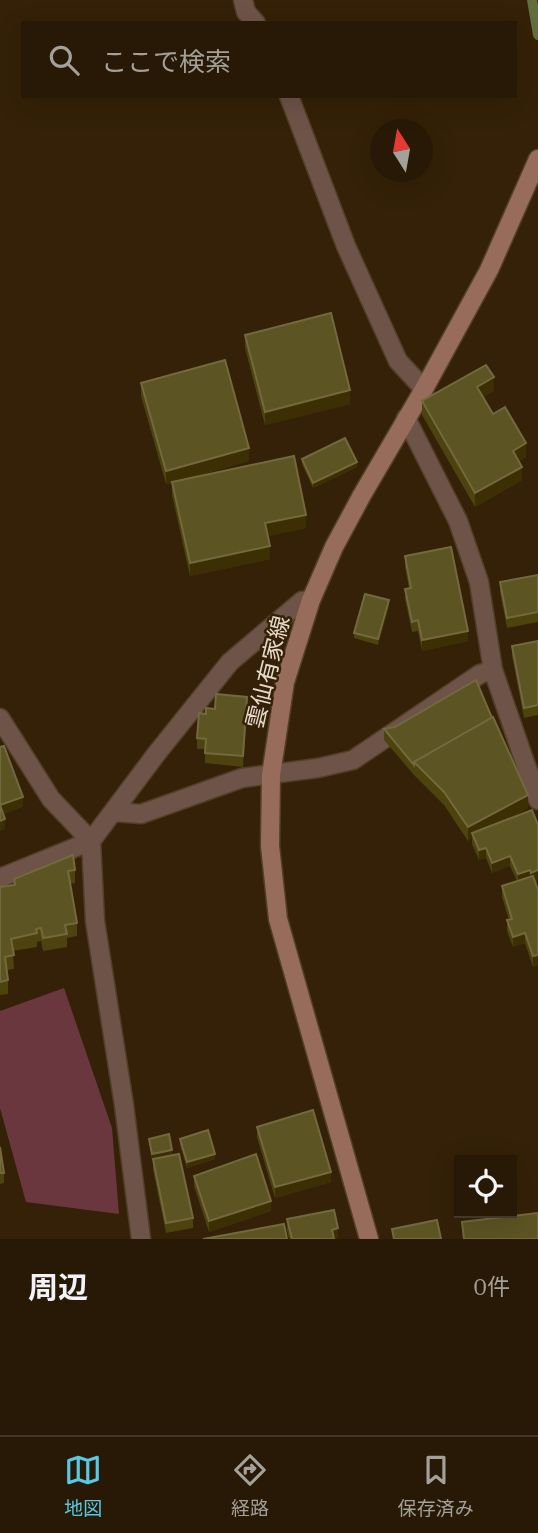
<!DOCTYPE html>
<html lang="ja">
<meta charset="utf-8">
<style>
:root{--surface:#271905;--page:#332613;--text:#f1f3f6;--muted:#a4a09a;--line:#433827;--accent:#58c9e4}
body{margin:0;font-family:"IBM Plex Serif","Noto Sans JP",serif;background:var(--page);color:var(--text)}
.controls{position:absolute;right:21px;bottom:21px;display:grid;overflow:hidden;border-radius:0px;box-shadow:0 7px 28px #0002}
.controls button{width:63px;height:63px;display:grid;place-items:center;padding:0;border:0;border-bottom:2px solid var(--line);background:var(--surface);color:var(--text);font:35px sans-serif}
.compass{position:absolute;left:370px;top:119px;width:63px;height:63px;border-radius:50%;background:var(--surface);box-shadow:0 7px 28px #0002;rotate:349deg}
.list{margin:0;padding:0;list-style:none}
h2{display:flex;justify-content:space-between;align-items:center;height:91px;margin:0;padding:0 28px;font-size:30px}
h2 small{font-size:23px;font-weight:400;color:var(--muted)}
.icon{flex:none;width:38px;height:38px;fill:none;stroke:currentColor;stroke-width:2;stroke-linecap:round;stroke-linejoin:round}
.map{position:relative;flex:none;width:538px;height:1239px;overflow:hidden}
.search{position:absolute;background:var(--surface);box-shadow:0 7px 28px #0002;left:21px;right:21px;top:21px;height:77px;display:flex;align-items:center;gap:18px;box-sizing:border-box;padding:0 24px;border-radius:0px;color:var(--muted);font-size:26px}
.sheet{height:196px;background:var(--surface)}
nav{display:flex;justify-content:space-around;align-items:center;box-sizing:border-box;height:98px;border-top:2px solid var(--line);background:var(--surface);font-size:19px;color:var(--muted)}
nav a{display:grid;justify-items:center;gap:4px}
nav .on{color:var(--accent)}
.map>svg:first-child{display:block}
</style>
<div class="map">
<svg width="538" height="1239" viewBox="0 0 538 1239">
<rect width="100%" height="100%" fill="#342107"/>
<!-- green -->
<polygon fill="#6b373e" points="64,988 112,1128 119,1214 26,1202 0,1108 0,1011"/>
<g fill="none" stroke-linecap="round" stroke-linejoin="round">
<!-- stream -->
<polyline stroke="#616e3d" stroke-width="10" points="532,0 538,35"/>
<defs>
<g id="street">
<polyline points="243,0 246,12 256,23"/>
<polyline points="289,96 346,246 398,361 424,389"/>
<polyline points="406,418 458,521 479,582 493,670 538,800"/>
<polyline points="0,718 51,799 91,841 95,921 124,1105 141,1239"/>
<polyline points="114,812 141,814 242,778 318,768 353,760 480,674 493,670"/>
<polyline points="0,878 91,841 157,753 230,662 302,601 311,600"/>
</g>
<polyline id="secondary" points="369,1239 278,919 270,846 271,775 285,682 311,600 334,547 362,495 424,389 489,270 538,159"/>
</defs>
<!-- street casing -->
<use href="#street" stroke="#513f27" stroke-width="21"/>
<!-- secondary casing -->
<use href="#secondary" stroke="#513f27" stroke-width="21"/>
<!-- street -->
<use href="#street" stroke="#6e5348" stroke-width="18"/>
<!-- secondary -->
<use href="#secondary" stroke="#976c5b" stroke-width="18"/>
</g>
<!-- wall -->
<g fill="#4d430e">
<polygon points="245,335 350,404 265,425 245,348"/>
<polygon points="141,383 249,461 186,479 306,528 268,536 270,559 190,576 172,495 172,483 166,484 141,396"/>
<polygon points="494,391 483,397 493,414 526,457 519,461 522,480 475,507 422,415 422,401"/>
<polygon points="302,459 357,467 313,488 302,464"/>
<polygon points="405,556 468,641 422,651 418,631 412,632 405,599 405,589 409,588 405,567"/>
<polygon points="538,575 538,622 507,628 500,592 500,582"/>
<polygon points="389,606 378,645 354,638 354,633"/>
<polygon points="538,641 538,715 524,718 512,656 512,646"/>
<polygon points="247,707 243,767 205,763 205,749 197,749 197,738 206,714 215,709"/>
<polygon points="384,729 528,808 507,820 538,825 538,881 535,882 538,890 538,965 533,967 525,943 513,947 507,931 507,920 509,920 502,897 502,886 517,881 510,866 492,873 486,858 479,860 472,844 472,838 468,841 444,805 414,775 384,740"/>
<polygon points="75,870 75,883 70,884 77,923 77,936 67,938 67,947 43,951 41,941 37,942 37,947 13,951 14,969 7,970 8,980 8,994 0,995 0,887 14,885 14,879"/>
<polygon points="257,1127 331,1182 275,1198 257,1137"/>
<polygon points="149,1139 172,1155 193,1218 193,1228 166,1233 153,1170 153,1160 152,1160"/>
<polygon points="180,1139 215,1159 187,1168 180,1145"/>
<polygon points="0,1147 4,1173 4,1183 0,1184"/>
<polygon points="194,1176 271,1211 209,1232 194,1186"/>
<polygon points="287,1219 338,1238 334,1239 289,1239 287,1230"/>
</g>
<!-- shaded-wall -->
<g fill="#3c2f03">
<polygon points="494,377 494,391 477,400 477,387"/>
<polygon points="350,390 350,404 265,425 265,412"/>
<polygon points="526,443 526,457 513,464 513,451"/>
<polygon points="249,448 249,461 166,484 166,471"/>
<polygon points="357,462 357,467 313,488 313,483"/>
<polygon points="522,467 522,480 475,507 475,493"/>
<polygon points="306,515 306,528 265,537 265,523"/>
<polygon points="270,546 270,559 190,576 190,563"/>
<polygon points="389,600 389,606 378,645 378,639"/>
<polygon points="468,631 468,641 422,651 422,640"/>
<polygon points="247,697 247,707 243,767 243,756"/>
<polygon points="528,795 528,808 474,837 472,833 472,838 468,841 468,827"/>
<polygon points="23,797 23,807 0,816 0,805"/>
<polygon points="5,819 5,829 0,831 0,821"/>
<polygon points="486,848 486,858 479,860 479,850"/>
<polygon points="510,856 510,866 492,873 492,863"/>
<polygon points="530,870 530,880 518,885 518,874"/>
<polygon points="538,870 538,881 531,883 531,873"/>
<polygon points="525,933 525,943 513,947 513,937"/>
<polygon points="538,955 538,965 533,967 533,956"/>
<polygon points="172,1150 172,1155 152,1160 152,1154"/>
<polygon points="215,1154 215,1159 187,1168 187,1162"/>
<polygon points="331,1172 331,1182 275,1198 275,1187"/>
<polygon points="271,1201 271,1211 209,1232 209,1221"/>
<polygon points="338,1228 338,1238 332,1239 332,1230"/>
</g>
<!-- building -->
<g fill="#5d5423" stroke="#73693d" stroke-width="2">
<polygon points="331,313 350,390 265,412 245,335"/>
<polygon points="225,360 249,448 166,471 141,383"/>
<polygon points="486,365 494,377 477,387 493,414 505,407 526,443 513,451 522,467 475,493 422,401"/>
<polygon points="345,438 357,462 313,483 302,459"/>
<polygon points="294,456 306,515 265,523 270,546 190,563 172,482"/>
<polygon points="451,547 468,631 422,640 418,620 412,622 405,589 411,588 405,556"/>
<polygon points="538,575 538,612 507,618 500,582"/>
<polygon points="365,594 389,600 378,639 354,633"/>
<polygon points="538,641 538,705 524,708 512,646"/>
<polygon points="476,680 492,718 414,762 414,765 384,729 395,727"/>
<polygon points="216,694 247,697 243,756 205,753 206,739 197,738 199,713 206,714 206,708 215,709"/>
<polygon points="493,717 528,795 468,827 444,792 414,762"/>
<polygon points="4,746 23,797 0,805 5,819 0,821 0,747"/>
<polygon points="532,810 538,825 538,870 531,873 530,870 518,874 510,856 492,863 486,848 479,850 472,833"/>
<polygon points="73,855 75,870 68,871 77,923 65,925 67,934 43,938 41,928 36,929 37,933 11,939 14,955 5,957 8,980 0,982 0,887 15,885 14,879"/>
<polygon points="533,876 538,890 538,955 533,956 525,933 513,937 507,920 512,919 502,886"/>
<polygon points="313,1110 331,1172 275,1187 257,1127"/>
<polygon points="208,1130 215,1154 187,1162 180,1139"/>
<polygon points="169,1134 172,1150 152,1154 149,1139"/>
<polygon points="0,1147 4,1173 0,1173"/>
<polygon points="179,1154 193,1218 166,1223 153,1159"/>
<polygon points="256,1154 271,1201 209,1221 194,1176"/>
<polygon points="334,1210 338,1228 332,1230 334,1239 292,1239 287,1219"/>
<polygon points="538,1213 538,1239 464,1239 462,1222"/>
<polygon points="437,1220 441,1239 394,1239 392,1229"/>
<polygon points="284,1224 287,1239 203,1239"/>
</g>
<g text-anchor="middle" stroke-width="5" stroke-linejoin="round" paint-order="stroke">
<!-- street labels -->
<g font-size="23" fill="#e7dacc" stroke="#342107">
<text transform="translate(268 672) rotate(-76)" y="8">雲仙有家線</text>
</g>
</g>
</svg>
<div class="controls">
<button><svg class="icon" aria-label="locate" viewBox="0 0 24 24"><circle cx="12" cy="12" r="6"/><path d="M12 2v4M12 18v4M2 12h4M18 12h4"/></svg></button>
</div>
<svg class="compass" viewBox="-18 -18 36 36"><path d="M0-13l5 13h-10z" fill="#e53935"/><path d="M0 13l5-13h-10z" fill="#a4a09a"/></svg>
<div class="search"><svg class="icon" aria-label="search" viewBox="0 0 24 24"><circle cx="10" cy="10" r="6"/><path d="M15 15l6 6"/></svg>ここで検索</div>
</div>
<section class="sheet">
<h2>周辺<small>0件</small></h2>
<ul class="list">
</ul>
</section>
<nav>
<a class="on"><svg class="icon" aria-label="map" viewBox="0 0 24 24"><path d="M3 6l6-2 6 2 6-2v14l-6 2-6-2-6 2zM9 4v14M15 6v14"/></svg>地図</a>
<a><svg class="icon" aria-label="directions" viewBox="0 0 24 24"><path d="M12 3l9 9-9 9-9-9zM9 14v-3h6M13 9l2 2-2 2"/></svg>経路</a>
<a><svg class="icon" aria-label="saved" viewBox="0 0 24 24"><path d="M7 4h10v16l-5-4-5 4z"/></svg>保存済み</a>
</nav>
